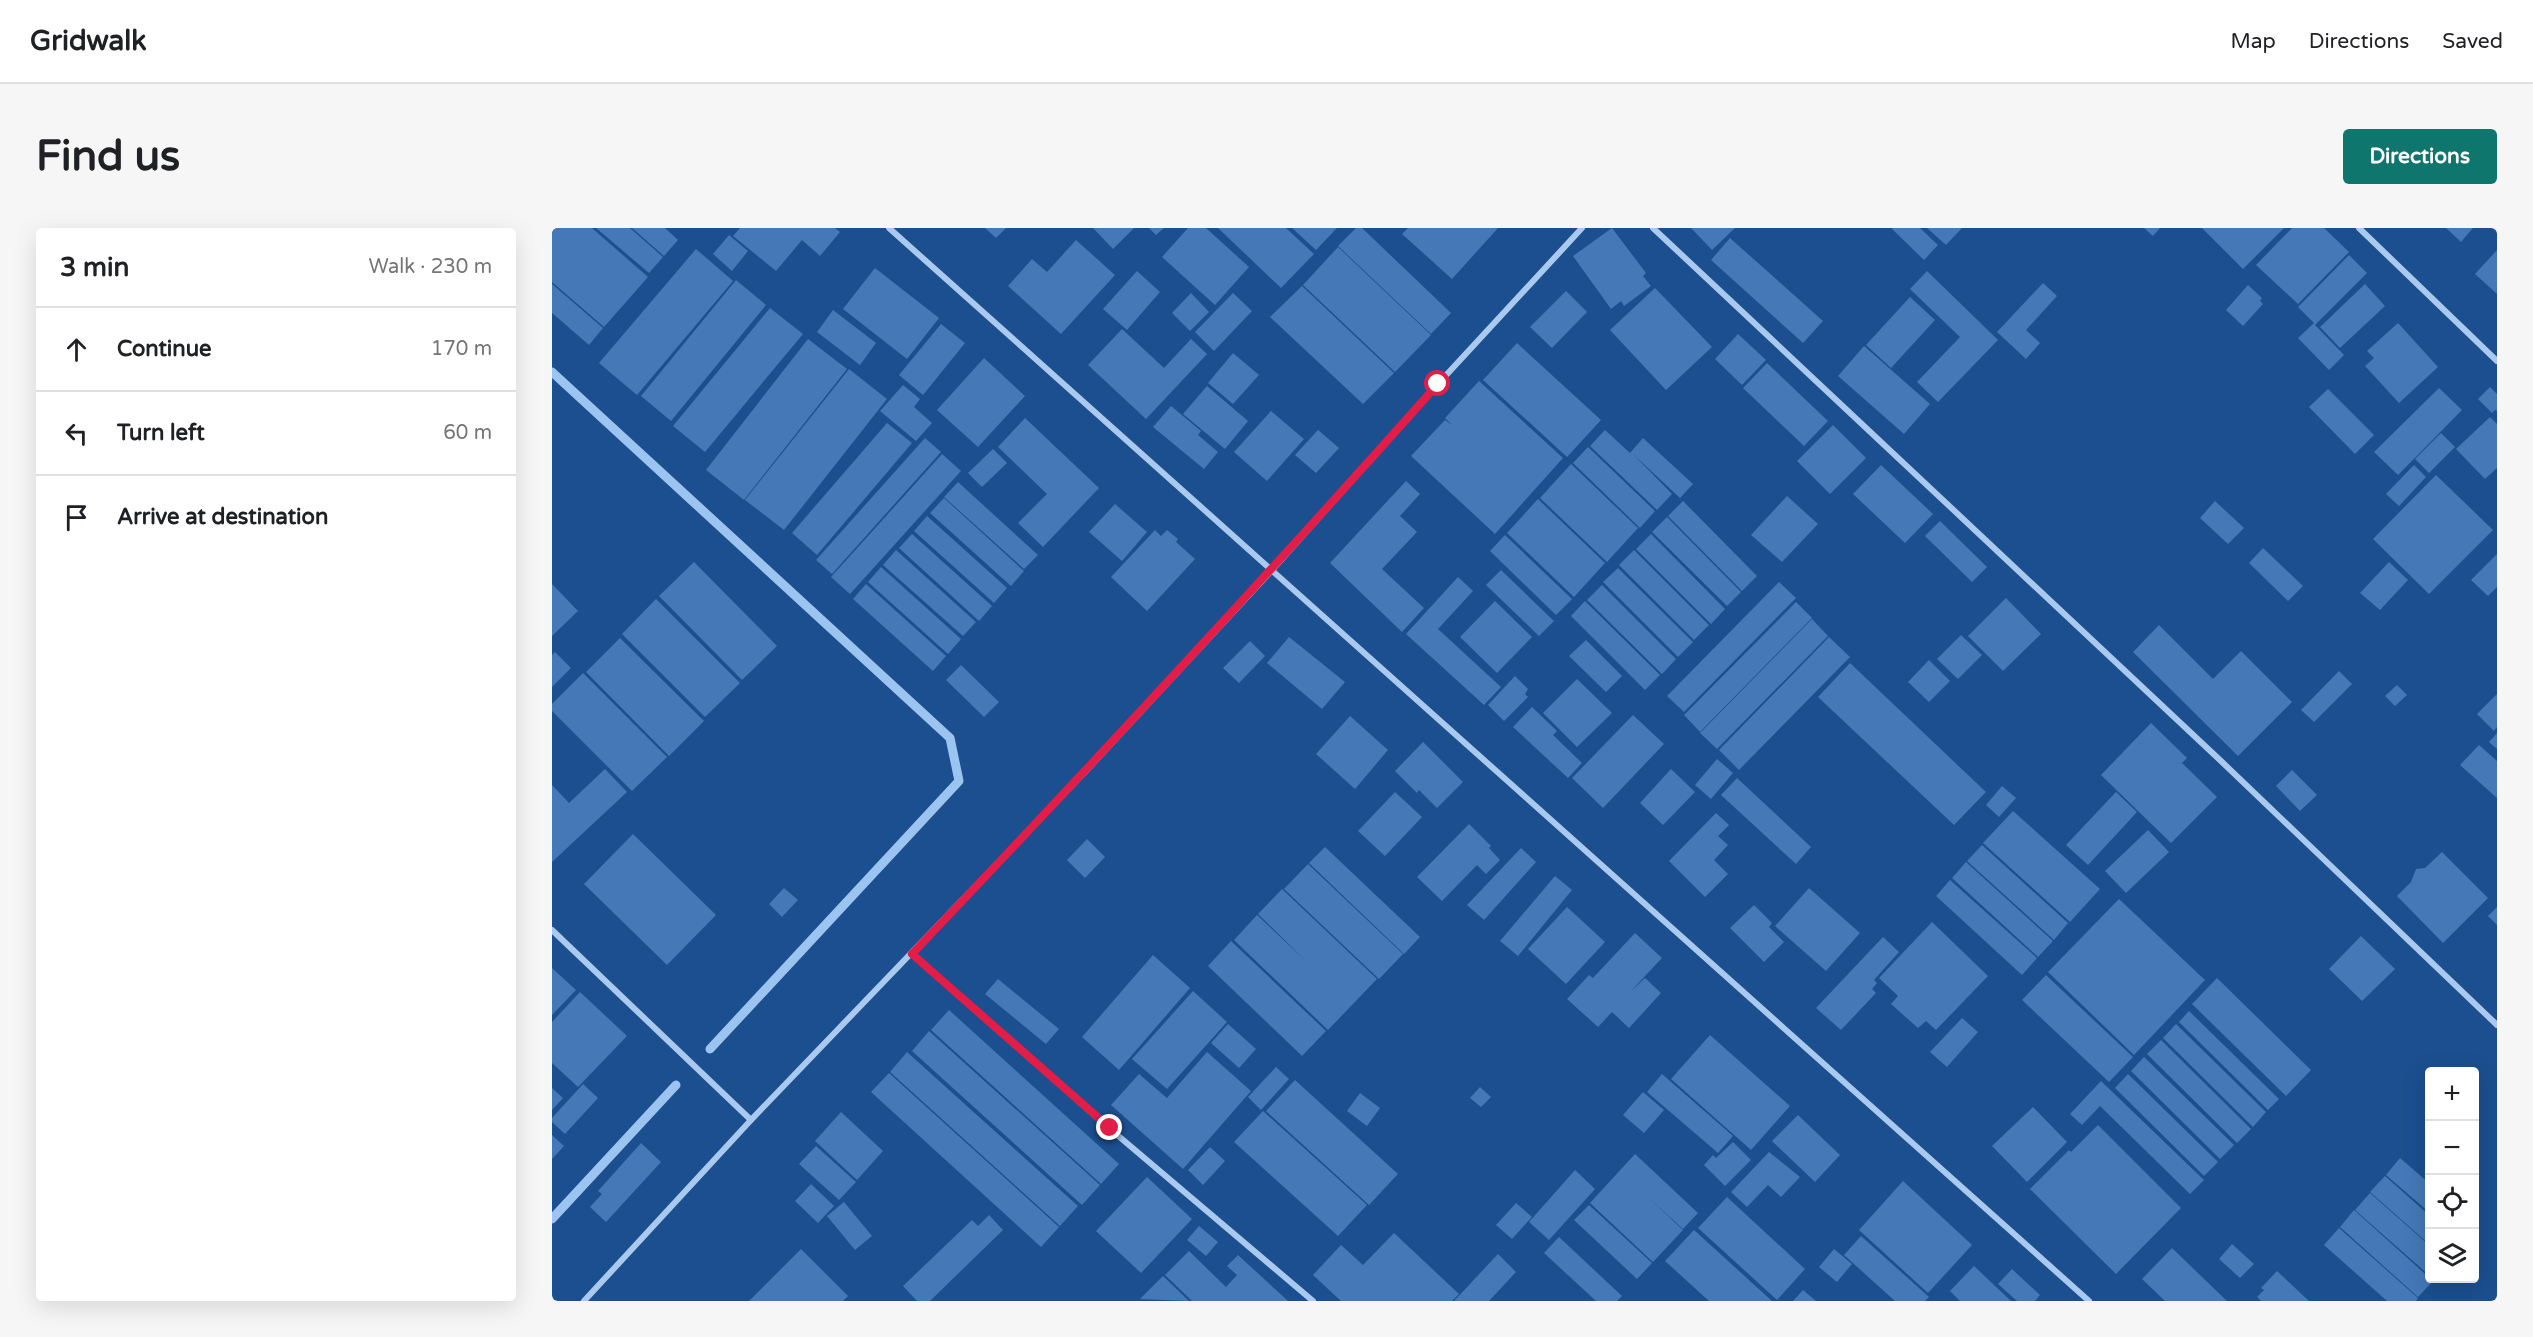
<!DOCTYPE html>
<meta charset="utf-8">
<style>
:root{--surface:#fff;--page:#f6f6f6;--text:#202124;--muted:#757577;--line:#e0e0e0;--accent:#0f766e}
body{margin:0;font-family:"Varela Round",sans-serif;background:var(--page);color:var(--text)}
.controls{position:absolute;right:18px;bottom:18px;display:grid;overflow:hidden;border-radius:6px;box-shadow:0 6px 24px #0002}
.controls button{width:54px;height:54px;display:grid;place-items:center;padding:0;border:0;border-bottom:2px solid var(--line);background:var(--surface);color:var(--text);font:30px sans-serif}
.stop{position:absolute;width:18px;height:18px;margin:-14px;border:4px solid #e11d48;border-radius:50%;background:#fff}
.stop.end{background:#e11d48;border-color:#fff;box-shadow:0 2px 6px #0008}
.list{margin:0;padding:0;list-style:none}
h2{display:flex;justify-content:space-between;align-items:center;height:78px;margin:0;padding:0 24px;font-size:26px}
h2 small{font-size:20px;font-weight:400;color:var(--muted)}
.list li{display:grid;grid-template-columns:39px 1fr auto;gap:18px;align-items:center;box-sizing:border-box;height:84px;padding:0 24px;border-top:2px solid var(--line)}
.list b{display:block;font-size:22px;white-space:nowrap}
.list em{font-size:20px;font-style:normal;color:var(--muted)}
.icon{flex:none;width:33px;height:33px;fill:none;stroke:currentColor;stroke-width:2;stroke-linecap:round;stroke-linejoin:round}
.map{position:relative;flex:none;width:1945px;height:1073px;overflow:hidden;border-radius:6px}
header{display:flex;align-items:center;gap:36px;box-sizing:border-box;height:84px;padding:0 30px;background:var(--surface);border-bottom:2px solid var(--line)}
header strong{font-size:28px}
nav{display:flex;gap:33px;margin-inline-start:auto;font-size:21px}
.intro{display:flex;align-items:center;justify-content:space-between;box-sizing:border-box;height:144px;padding:0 36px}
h1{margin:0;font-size:42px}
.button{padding:15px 27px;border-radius:6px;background:var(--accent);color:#fff;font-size:21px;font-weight:700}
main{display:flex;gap:36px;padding:0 36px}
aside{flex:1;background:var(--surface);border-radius:6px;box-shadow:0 6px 24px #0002}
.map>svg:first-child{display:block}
</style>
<header>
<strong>Gridwalk</strong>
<nav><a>Map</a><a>Directions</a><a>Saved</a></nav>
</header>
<div class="intro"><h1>Find us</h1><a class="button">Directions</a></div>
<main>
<aside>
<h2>3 min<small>Walk · 230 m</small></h2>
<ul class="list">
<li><svg class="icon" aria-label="ahead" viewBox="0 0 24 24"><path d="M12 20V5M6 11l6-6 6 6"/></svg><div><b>Continue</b></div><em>170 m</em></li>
<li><svg class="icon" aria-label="left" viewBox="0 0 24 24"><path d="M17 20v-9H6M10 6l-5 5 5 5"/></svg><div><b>Turn left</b></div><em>60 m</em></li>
<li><svg class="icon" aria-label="arrive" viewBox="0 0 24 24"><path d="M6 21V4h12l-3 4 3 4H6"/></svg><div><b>Arrive at destination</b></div></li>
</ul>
</aside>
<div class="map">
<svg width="1945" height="1073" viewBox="0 0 1945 1073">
<rect width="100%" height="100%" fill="#1b4f8f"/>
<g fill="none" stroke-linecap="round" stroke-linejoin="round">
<!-- stream -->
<g stroke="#9cc4f0" stroke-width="9">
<polyline points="0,144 398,510 407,553 158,821"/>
<polyline points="0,991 124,857"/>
</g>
</g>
<!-- building -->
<g fill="#4478b7">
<polygon points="0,0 40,0 96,49 52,99 0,54"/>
<polygon points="44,0 78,0 111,29 97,45"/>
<polygon points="80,0 113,0 126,12 112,28"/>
<polygon points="188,0 283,0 288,4 268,28 250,12 224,43 181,8"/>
<polygon points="433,0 454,0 444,10"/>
<polygon points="541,0 582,0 561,21"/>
<polygon points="597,0 612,0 604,7"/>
<polygon points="636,0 654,0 697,39 663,77 610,29"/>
<polygon points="666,0 734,0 762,26 729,60"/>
<polygon points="740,0 785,0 764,22"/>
<polygon points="804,0 810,0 899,85 879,106 786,18"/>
<polygon points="856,0 946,0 900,51 850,6"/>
<polygon points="1060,0 1094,45 1091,48 1099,58 1072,78 1069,73 1059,81 1021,28"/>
<polygon points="1139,0 1183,0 1160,22"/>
<polygon points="1341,0 1368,0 1386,17 1372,32 1340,1"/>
<polygon points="1375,0 1410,0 1394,17"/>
<polygon points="1592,0 1608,0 1601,8"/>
<polygon points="1650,0 1732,0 1691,41"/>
<polygon points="1740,0 1772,0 1797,24 1746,76 1704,37"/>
<polygon points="1894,0 1921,0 1909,14"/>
<polygon points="177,7 196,23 180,43 161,26"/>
<polygon points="1178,10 1271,93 1251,115 1159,32"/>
<polygon points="524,12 563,47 509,106 456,58 480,31 495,44"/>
<polygon points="786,19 879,107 843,144 751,57"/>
<polygon points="144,21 181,53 85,167 47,135"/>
<polygon points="1945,22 1945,66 1923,46"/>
<polygon points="1797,27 1815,45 1763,97 1792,127 1777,142 1746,110 1762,95 1746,79"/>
<polygon points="323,40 387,90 355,131 291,81"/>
<polygon points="585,43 608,64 575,102 551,81"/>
<polygon points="1375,43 1446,112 1386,174 1365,154 1408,109 1358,61"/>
<polygon points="184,52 214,77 119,193 89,168"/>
<polygon points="1491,55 1505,68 1474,102 1488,115 1474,131 1445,104"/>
<polygon points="0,56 51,100 37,117 0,85"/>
<polygon points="1813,56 1833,78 1788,120 1768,99"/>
<polygon points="1696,57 1710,70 1708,73 1711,76 1691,98 1674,82"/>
<polygon points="750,58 842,145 811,176 718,89"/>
<polygon points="1103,60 1160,119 1114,162 1058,102"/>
<polygon points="1014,63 1035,84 1000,120 978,99"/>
<polygon points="639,65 657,84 638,103 620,85"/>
<polygon points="681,65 700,83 662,123 643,104"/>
<polygon points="1358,69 1383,92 1339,140 1314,117"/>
<polygon points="218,80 251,106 153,224 121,198"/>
<polygon points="281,82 324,115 308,137 265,104"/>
<polygon points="1846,95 1886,139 1847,175 1813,138 1822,130 1815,123"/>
<polygon points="389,96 413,115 371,167 347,147"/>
<polygon points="570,101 612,140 639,111 655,126 594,191 536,137"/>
<polygon points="1186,106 1214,132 1190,157 1163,131"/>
<polygon points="256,111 295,141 192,272 154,242"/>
<polygon points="965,115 1049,192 1015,229 931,152"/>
<polygon points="1312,118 1378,176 1352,206 1286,148"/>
<polygon points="681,125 707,147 681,176 656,155"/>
<polygon points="432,130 473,168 426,219 385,182"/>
<polygon points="1215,135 1276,193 1252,218 1191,160"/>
<polygon points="297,141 335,171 232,302 193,272"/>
<polygon points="927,153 1011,230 943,306 859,228 893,192 900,197 893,190"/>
<polygon points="351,157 368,171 362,179 380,195 364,213 328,183"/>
<polygon points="655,158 696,193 673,221 631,186"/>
<polygon points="1938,159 1945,166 1945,183 1943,182 1940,185 1926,171"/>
<polygon points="1887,160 1910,182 1846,247 1822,224"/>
<polygon points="1776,161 1822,207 1803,226 1757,179"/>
<polygon points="619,178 649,203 646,207 666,224 652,241 601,199"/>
<polygon points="719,183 752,211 715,253 682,224"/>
<polygon points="1938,189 1945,196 1945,240 1933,251 1904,221"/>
<polygon points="473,190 547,260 491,319 466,295 495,266 446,219"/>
<polygon points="335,195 360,215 265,327 240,305"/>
<polygon points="1281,197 1314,230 1278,266 1245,233"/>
<polygon points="766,202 787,220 764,245 743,227"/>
<polygon points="1053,202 1078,225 1091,210 1141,256 1128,270 1082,227 1120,266 1105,282 1038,218"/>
<polygon points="1889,205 1903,219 1877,245 1863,231"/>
<polygon points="373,210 389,224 280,346 264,332"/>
<polygon points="1036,219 1103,283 1088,300 1021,235"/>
<polygon points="441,221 455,235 430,259 416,245"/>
<polygon points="390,226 409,243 298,366 279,349"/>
<polygon points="1019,236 1086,300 1055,334 988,270"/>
<polygon points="1329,237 1381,286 1353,315 1301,266"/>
<polygon points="1862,237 1874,249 1847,278 1834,266"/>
<polygon points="1884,247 1941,302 1877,366 1821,311"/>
<polygon points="854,253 868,266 848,288 865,304 830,341 872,380 850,404 778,335"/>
<polygon points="406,254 486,327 472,341 392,269"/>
<polygon points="1235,268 1266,296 1230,334 1199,307"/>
<polygon points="392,270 472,343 459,358 378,285"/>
<polygon points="986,271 1053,335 1022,369 955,305"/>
<polygon points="1131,273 1205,348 1190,363 1116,288"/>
<polygon points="1663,273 1692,300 1676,316 1648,290"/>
<polygon points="563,276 595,304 570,333 537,304"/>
<polygon points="375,288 455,360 442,375 362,303"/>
<polygon points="1115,289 1189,364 1175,378 1100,304"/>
<polygon points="1388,293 1435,339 1420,354 1373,308"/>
<polygon points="603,302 609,308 615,302 626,311 624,314 643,331 595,383 559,349"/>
<polygon points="360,306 440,378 427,393 347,320"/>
<polygon points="1099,306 1173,381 1159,396 1084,321"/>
<polygon points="953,307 1020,371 1004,387 938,323"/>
<polygon points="1711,320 1751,358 1736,373 1697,335"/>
<polygon points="344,322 424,394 411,408 331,337"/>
<polygon points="1082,322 1157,397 1142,412 1067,337"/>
<polygon points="1945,326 1945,359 1936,368 1919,352"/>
<polygon points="142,334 225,418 190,452 107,368"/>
<polygon points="1837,334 1856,352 1828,382 1808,365"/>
<polygon points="329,339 409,411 396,426 316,354"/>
<polygon points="1066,340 1141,414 1126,429 1051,354"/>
<polygon points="949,342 1002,393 987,408 934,357"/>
<polygon points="906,349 921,363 886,401 949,459 932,477 854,406"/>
<polygon points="1227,354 1244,370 1132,484 1115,468"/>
<polygon points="0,356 26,383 0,408"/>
<polygon points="314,356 394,428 381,443 301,371"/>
<polygon points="1050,357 1124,431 1110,446 1035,372"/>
<polygon points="1454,370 1489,406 1451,443 1416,408"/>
<polygon points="104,371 188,455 153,489 70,406"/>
<polygon points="943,373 980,409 945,445 908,409"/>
<polygon points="1033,373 1108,447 1093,462 1019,388"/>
<polygon points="1244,374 1260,390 1148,504 1132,487"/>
<polygon points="1260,391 1276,408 1165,521 1148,505"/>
<polygon points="1607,397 1661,451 1689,423 1740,474 1686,528 1581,424"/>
<polygon points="1409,407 1430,427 1406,451 1385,431"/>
<polygon points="737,409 793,454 770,481 715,435"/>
<polygon points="1277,409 1298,429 1187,542 1167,522"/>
<polygon points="68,410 152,493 117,528 34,444"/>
<polygon points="1034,412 1070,448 1054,464 1017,428"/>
<polygon points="698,413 713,428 687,455 671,440"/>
<polygon points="3,424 19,440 0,459 0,427"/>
<polygon points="1377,432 1398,453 1377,474 1356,454"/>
<polygon points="1298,435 1434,564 1402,597 1266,469"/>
<polygon points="409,437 447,474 432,489 394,452"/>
<polygon points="1787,443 1800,456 1762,494 1749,482"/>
<polygon points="31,445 115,529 80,563 0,483 0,476"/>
<polygon points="963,448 976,461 973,466 976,469 952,493 936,477"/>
<polygon points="1025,451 1060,485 1025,519 991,485"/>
<polygon points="1845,457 1855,467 1843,478 1833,468"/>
<polygon points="1945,466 1945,499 1942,503 1925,486"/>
<polygon points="980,479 1005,503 1001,507 1030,535 1016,550 961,499"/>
<polygon points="1081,487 1112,516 1051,580 1020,550"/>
<polygon points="798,488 836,522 803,561 764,526"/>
<polygon points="1599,495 1635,530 1630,535 1665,569 1619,615 1549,547"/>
<polygon points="1945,505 1945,521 1937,514"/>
<polygon points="871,514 911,554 885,580 867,562 865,565 843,543"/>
<polygon points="1927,517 1945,533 1945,570 1908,537"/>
<polygon points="1165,531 1181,545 1159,571 1143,557"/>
<polygon points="53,541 75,564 0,634 0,557 17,575"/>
<polygon points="1119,541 1143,564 1111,597 1088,575"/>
<polygon points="1740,542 1765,567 1748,583 1724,558"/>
<polygon points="1185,550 1259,619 1244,636 1169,567"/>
<polygon points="1450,558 1464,570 1447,589 1434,577"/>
<polygon points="843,564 870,589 833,628 806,603"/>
<polygon points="1564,564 1585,584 1536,637 1514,617"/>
<polygon points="1461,583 1548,661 1518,694 1431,615"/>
<polygon points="1164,585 1177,597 1166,608 1176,617 1162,632 1176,646 1153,669 1117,633"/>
<polygon points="917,596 939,618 937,620 948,632 934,646 925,637 890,673 865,649"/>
<polygon points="1596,602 1617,624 1574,665 1553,643"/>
<polygon points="81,606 164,687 115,737 32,656"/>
<polygon points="535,611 553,629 533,650 515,632"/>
<polygon points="1430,617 1516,695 1502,712 1415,633"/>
<polygon points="773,619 868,709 852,726 757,635"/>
<polygon points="969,620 984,634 932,692 915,677"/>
<polygon points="1890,624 1936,670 1891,715 1845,668 1859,654 1864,641 1873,640"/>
<polygon points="1414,634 1501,713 1486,729 1400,650"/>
<polygon points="756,636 851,726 827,751 732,661"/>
<polygon points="1003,648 1020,662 966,728 948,713"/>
<polygon points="1398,652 1485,730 1470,747 1384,668"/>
<polygon points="232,660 246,672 230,689 217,676"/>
<polygon points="1257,660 1308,705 1274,743 1223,698"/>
<polygon points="730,661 825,751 776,802 682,712 705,687 754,733 706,686"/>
<polygon points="1567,671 1653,752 1582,827 1496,744"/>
<polygon points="1202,677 1220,695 1217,699 1232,714 1212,734 1178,700"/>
<polygon points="1015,679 1053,714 1014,756 976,721"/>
<polygon points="1945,679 1945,697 1936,688"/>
<polygon points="1380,694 1436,748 1384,802 1374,793 1366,800 1339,776 1346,768 1327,750"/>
<polygon points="1083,705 1110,730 1079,763 1093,750 1109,765 1077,800 1060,784 1046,799 1015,771 1037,747 1041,750"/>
<polygon points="1809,708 1843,741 1810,773 1777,741"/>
<polygon points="1331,709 1347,724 1322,752 1325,755 1320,761 1324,765 1289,802 1264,780"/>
<polygon points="679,713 774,803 750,828 656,738"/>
<polygon points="601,727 638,760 567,842 530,809"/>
<polygon points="0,740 24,762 0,787"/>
<polygon points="1494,747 1581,829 1557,854 1470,772"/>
<polygon points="1665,750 1759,842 1734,868 1640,776"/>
<polygon points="446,751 507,801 494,816 433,766"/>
<polygon points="641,763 675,794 615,861 580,831"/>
<polygon points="28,764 75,808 26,859 0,835 0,794"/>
<polygon points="397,782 567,936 549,956 379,802"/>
<polygon points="1637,783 1727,871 1716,882 1627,794"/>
<polygon points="1410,790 1426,804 1395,839 1378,824"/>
<polygon points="676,796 704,821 687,840 659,815"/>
<polygon points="1624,796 1714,884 1701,899 1611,810"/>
<polygon points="377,803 548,957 530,977 360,823"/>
<polygon points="1158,807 1238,878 1199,922 1119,851"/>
<polygon points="1609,812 1699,901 1685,915 1595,826"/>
<polygon points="355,824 526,978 508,998 338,844"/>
<polygon points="655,824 699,863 631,941 559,877 587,846 615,870"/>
<polygon points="1592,829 1682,917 1668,931 1579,843"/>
<polygon points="724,839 737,851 709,882 696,869"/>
<polygon points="337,845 507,999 489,1019 319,864"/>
<polygon points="1110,846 1181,908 1166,925 1095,864"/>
<polygon points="1576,846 1666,934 1652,948 1563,860"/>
<polygon points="743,852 846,946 817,977 714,883"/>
<polygon points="1549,853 1652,952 1638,966 1548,878 1530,897 1518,886"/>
<polygon points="31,856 46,870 13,906 0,894 0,890"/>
<polygon points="928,859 939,869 929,879 918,870"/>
<polygon points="0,860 11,870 0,882"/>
<polygon points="1091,864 1112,882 1092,905 1071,887"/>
<polygon points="808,865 828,880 815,898 795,883"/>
<polygon points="1481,879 1515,914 1475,954 1440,918"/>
<polygon points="711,883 815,977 786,1008 682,914"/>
<polygon points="289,884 331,923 305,952 263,913"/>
<polygon points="1246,887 1288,927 1263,954 1220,913"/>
<polygon points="1546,897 1629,980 1564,1046 1478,961 1517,922 1519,924"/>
<polygon points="0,907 12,918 0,931"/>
<polygon points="1181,914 1199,932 1173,958 1152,937 1161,927 1164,930"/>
<polygon points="89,915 109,934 54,994 38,979 50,966 46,963"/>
<polygon points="264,918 304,954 287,972 247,936"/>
<polygon points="658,919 673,933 651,957 636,942"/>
<polygon points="1217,924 1248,949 1229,969 1216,957 1195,979 1179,964"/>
<polygon points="1083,926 1146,985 1131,1001 1097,970 1131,1002 1101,1034 1038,975"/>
<polygon points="1848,930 1878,956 1878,985 1834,947"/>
<polygon points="1023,942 1043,961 997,1012 977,994"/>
<polygon points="1833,948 1878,988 1878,1017 1818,964"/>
<polygon points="595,949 640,991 589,1045 544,1003"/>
<polygon points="1351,953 1420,1017 1376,1065 1307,1002"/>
<polygon points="259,956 282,978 266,995 243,973"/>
<polygon points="1818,965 1878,1018 1878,1048 1803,982"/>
<polygon points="1175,969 1253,1041 1225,1072 1146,1000"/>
<polygon points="292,974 320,1008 303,1022 275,988"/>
<polygon points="964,975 980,989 960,1011 944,997"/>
<polygon points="1037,977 1100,1035 1085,1051 1022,992"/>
<polygon points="1802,982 1881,1053 1866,1069 1788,999"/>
<polygon points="437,987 451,1002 378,1073 365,1073 351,1058 420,992 426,998"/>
<polygon points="647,998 666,1014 654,1028 635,1012"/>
<polygon points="1787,1000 1866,1070 1864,1073 1835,1073 1772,1017"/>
<polygon points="1142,1002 1220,1073 1157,1073 1113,1033"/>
<polygon points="842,1005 907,1066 900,1073 789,1073 761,1047 789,1017 811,1037"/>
<polygon points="1309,1008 1377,1069 1373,1073 1343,1073 1292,1027"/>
<polygon points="1007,1009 1070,1068 1065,1073 1044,1073 992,1025"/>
<polygon points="1680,1016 1702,1036 1688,1050 1667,1031"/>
<polygon points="1620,1020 1675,1073 1613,1073 1590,1051"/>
<polygon points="249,1021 296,1068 291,1073 197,1073"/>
<polygon points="1282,1021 1300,1036 1285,1054 1267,1039"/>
<polygon points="637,1023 674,1059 685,1047 675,1038 686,1027 736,1073 640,1073 613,1047"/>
<polygon points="946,1026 964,1044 937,1073 902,1073"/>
<polygon points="1422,1038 1459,1073 1408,1073 1398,1063"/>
<polygon points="1460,1041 1488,1067 1483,1073 1465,1073 1446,1056"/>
<polygon points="1725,1043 1757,1073 1709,1073 1705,1069 1712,1062 1709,1060"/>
<polygon points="611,1048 637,1073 588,1071"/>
<polygon points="1251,1062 1264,1073 1241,1073"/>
</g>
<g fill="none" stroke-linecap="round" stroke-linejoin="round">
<!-- minor -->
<g stroke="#a9c9ee" stroke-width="6">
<polyline points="337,0 1537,1073"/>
<polyline points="1101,0 1669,533 1945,797"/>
<polyline points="1807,0 1945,133"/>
<polyline points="0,702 199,892"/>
<polyline points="360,726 557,900 761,1073"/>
<polyline points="32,1073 199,892 533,544 721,341 886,156 1030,0"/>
</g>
</g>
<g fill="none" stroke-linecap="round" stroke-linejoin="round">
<!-- route -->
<path stroke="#e11d48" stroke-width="8" d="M 558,900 L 360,726 C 538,539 714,349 886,156"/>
</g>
</svg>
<div class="controls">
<button>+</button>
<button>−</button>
<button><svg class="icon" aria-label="locate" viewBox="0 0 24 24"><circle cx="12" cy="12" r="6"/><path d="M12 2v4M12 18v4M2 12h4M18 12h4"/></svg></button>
<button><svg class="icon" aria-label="layers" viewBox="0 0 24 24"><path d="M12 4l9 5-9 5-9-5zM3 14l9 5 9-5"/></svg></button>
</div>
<div class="stop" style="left:886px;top:156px"></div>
<div class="stop end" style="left:558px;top:900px"></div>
</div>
</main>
